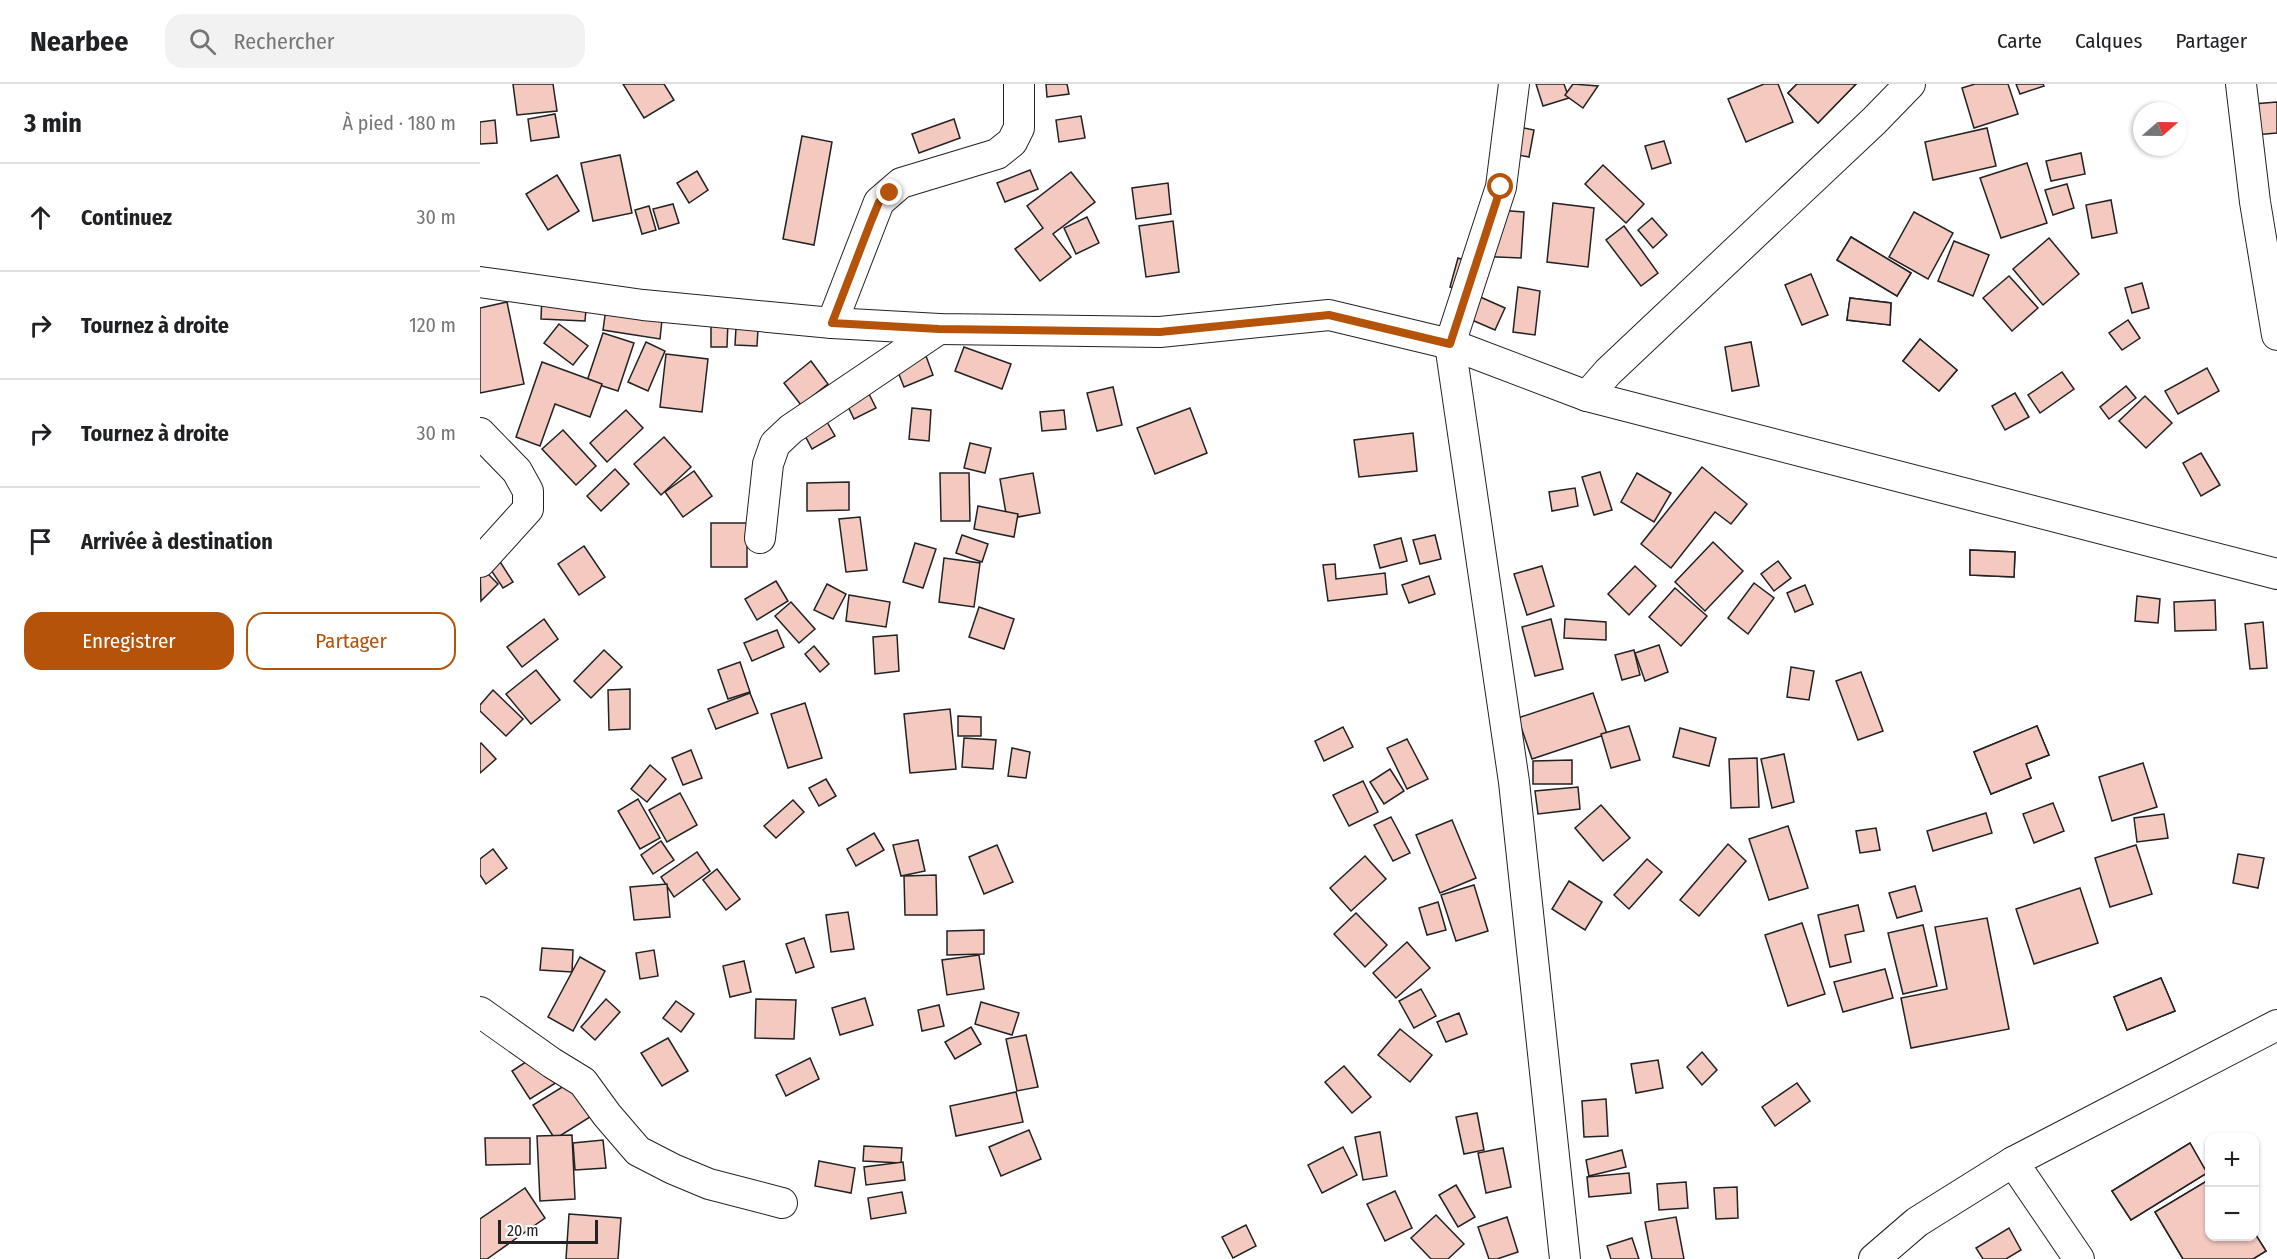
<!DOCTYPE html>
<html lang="fr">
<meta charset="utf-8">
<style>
:root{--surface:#fff;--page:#f2f2f2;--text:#202124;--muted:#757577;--line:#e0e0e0;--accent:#b45309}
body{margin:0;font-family:"Fira Sans Condensed",sans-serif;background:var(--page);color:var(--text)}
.controls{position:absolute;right:18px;bottom:18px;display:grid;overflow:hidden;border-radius:12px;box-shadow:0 2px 4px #0004}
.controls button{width:54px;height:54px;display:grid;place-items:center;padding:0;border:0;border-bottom:2px solid var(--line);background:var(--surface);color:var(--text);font:30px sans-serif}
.compass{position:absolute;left:1653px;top:18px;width:54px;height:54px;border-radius:50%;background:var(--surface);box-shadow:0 2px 4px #0004;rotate:70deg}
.scale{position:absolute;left:18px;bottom:15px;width:100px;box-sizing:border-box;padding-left:6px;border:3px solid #222;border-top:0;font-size:16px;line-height:21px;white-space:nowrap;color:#222;-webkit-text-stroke:4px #fff;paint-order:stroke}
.stop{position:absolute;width:18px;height:18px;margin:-14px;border:4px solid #b45309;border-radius:50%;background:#fff}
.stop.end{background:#b45309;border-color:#fff;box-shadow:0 2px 6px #0008}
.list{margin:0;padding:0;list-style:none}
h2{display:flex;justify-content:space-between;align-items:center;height:78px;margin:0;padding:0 24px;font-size:26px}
h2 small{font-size:20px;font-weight:400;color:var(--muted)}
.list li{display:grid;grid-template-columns:39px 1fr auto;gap:18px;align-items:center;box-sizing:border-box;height:108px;padding:0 24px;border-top:2px solid var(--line)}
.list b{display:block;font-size:22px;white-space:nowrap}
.list em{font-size:20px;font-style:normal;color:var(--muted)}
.actions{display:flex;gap:12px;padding:18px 24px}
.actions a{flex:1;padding:14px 0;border:2px solid var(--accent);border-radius:18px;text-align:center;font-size:21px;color:var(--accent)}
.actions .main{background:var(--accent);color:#fff}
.icon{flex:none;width:33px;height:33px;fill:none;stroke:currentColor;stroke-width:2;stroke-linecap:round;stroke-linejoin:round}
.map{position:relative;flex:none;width:1797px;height:1175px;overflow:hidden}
header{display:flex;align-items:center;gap:36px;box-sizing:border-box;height:84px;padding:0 30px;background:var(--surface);border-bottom:2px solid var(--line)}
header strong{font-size:28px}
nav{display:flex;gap:33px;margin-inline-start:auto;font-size:21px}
.search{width:420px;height:54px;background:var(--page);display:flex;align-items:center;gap:15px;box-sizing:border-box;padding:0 21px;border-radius:18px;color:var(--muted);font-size:22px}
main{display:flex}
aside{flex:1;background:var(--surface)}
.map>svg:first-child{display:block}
</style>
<header>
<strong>Nearbee</strong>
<div class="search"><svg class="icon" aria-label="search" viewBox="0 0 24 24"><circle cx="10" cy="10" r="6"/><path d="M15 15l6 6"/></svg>Rechercher</div>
<nav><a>Carte</a><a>Calques</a><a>Partager</a></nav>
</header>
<main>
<aside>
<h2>3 min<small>À pied · 180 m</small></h2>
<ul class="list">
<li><svg class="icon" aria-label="ahead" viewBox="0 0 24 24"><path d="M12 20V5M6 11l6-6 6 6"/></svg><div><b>Continuez</b></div><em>30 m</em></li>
<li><svg class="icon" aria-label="right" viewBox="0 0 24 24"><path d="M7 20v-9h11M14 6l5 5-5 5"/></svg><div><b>Tournez à droite</b></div><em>120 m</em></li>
<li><svg class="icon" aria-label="right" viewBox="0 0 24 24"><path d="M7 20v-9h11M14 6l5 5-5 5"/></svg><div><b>Tournez à droite</b></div><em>30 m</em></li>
<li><svg class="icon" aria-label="arrive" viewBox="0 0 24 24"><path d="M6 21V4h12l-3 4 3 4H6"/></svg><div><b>Arrivée à destination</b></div></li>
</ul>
<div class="actions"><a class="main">Enregistrer</a><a>Partager</a></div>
</aside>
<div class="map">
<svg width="1797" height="1175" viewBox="0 0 1797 1175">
<rect width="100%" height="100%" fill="#fff"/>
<!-- building -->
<g fill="#f3c9c0" stroke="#222" stroke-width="1.5">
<polygon points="33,0 73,0 77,27 37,31"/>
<polygon points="143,0 184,0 194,16 164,34"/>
<polygon points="566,0 587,0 589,10 567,13"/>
<polygon points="1056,0 1084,0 1089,14 1063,22"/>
<polygon points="1093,0 1118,2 1103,24 1085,11"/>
<polygon points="1284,0 1298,0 1313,38 1266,58 1248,15"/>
<polygon points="1317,0 1376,0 1338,39 1308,9"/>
<polygon points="1317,0 1376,0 1338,39 1308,9"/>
<polygon points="1495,0 1528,0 1538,30 1494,44 1482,4"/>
<polygon points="1536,0 1563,0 1564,2 1540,10"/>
<polygon points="1797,18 1797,49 1775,51 1773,20"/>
<polygon points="75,30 79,53 51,57 48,35"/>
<polygon points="601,32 605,54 579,58 576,36"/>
<polygon points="474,35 480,54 439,69 432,50"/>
<polygon points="15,36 17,59 0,60 0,38"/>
<polygon points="1023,40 1054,46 1049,73 1018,67"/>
<polygon points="1507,44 1516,82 1453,96 1445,58"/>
<polygon points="322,52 352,58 334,161 303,155"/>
<polygon points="1184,57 1191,79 1172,85 1165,62"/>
<polygon points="1601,69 1605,90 1571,97 1566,77"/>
<polygon points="140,71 152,129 113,137 101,79"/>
<polygon points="1547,79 1567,139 1521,154 1500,94"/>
<polygon points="1123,81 1164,120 1146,139 1105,100"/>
<polygon points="550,86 558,105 525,118 517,99"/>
<polygon points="217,87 228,106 209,119 197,99"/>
<polygon points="591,88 615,118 573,150 591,173 560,197 535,165 563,144 547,122"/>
<polygon points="77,91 99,127 68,146 46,110"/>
<polygon points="688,99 691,130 656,135 652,104"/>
<polygon points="1587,100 1594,124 1573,131 1565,106"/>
<polygon points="1631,116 1637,149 1612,154 1606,121"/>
<polygon points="1073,119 1114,124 1108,183 1067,178"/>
<polygon points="193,120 199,139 179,145 173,125"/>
<polygon points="169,122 176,146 162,150 155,126"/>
<polygon points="1017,126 1044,128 1041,174 994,172"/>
<polygon points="1434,128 1473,149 1448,195 1409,173"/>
<polygon points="607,133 619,159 596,170 584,144"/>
<polygon points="1172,134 1187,151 1173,164 1158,146"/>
<polygon points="693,137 699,188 666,193 659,142"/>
<polygon points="1144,142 1178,189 1161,202 1126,156"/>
<polygon points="1371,153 1431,189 1417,212 1357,176"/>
<polygon points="1371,153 1431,189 1417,212 1357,176"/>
<polygon points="1569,154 1599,190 1563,221 1533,185"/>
<polygon points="1474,157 1509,171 1493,212 1458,197"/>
<polygon points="978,174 996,180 988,208 970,203"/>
<polygon points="1331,190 1348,231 1322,241 1305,201"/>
<polygon points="1529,192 1558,224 1532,247 1503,214"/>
<polygon points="1662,199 1669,224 1652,229 1645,204"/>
<polygon points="1038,203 1060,207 1055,251 1033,248"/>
<polygon points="980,204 1025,224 1015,246 971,227"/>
<polygon points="62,212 107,214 105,237 61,235"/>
<polygon points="1370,214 1411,219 1410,241 1367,236"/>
<polygon points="1370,214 1411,219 1410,241 1367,236"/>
<polygon points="127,217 183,226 180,255 123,246"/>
<polygon points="27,218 44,300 0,309 0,224"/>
<polygon points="257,226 279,228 277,262 255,261"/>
<polygon points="231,236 248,237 247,263 231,263"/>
<polygon points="1648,236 1660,254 1642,266 1629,249"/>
<polygon points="79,240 108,262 93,281 64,259"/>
<polygon points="123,249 154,259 138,307 107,297"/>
<polygon points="1440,255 1477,286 1459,307 1423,277"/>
<polygon points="1440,255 1477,286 1459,307 1423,277"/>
<polygon points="166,258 185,267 168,307 148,298"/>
<polygon points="1271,258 1279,302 1252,307 1245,263"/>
<polygon points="484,263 531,280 522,305 475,287"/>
<polygon points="186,270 228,275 222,328 180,323"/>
<polygon points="446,272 453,291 424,303 416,283"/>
<polygon points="331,277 348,300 321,321 304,299"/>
<polygon points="62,278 122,300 110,333 75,320 60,362 36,353"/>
<polygon points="1727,284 1739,307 1698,330 1685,307"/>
<polygon points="1582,288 1594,305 1560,329 1548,311"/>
<polygon points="1646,302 1656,314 1629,335 1620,323"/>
<polygon points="633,303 642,341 617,347 607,309"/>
<polygon points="386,304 396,324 374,335 364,314"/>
<polygon points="1535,309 1549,333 1525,346 1512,322"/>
<polygon points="1665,312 1692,339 1666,364 1639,337"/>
<polygon points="432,324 451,326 449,357 429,355"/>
<polygon points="710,324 727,369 675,390 657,344"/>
<polygon points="146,326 163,344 127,378 110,359"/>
<polygon points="584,326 586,345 562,347 560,328"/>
<polygon points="343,331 355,352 332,365 321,344"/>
<polygon points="83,346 116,382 96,401 62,365"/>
<polygon points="933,349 937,387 879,393 874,356"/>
<polygon points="184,353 211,383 181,411 154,380"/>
<polygon points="490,359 511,364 505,389 484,384"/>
<polygon points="1721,369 1740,401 1721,412 1703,379"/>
<polygon points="1222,383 1267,420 1251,440 1235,428 1191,484 1161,460"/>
<polygon points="135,385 149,400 121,427 107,412"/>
<polygon points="214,387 232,412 203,433 185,408"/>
<polygon points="1120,388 1132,426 1114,431 1102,393"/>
<polygon points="460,389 489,389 490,437 461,437"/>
<polygon points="553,389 560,429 527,435 520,395"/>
<polygon points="1157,389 1191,409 1174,438 1141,418"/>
<polygon points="369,398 369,426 327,427 327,399"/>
<polygon points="1095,404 1098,422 1072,427 1069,408"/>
<polygon points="498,422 538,430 534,453 494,445"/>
<polygon points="380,433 387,486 366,488 359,435"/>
<rect x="231" y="439" width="36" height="44"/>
<polygon points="482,451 508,460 502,478 476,469"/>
<polygon points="955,451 961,475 940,480 933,456"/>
<polygon points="921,454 927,477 900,484 894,461"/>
<polygon points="1233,458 1263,487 1225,527 1195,498"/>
<polygon points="435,459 456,465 443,504 423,498"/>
<polygon points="104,462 125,493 99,511 78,480"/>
<polygon points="1490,466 1535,468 1534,493 1490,491"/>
<polygon points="1490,466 1535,468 1534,493 1490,491"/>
<polygon points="17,473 33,498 23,504 7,480"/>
<polygon points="464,474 500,479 494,523 459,518"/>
<polygon points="1298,477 1311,494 1294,507 1281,490"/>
<polygon points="855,480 856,495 905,489 907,510 848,517 843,481"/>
<polygon points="1062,482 1074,522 1047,531 1034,490"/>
<polygon points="1155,482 1176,502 1149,531 1128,510"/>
<polygon points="2,484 18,500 1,517 0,486"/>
<polygon points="949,492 955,510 929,519 922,501"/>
<polygon points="296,497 308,517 277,536 265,515"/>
<polygon points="1274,499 1294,514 1268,550 1248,534"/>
<polygon points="347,500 366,510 353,535 334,526"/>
<polygon points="1325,501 1333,520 1315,528 1307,509"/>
<polygon points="1195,504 1227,532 1201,562 1169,533"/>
<polygon points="369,511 410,518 406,543 366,537"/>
<polygon points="1657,512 1680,515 1678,539 1655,537"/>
<polygon points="1735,516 1736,546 1695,547 1694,518"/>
<polygon points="311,518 335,545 319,559 295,532"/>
<polygon points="499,523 534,535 524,565 489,553"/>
<polygon points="64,535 78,555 42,583 27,563"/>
<polygon points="1071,535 1083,585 1055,592 1042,543"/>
<polygon points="1085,535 1126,538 1126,556 1084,554"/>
<polygon points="1783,538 1787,584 1770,585 1765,540"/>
<polygon points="297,546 304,563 272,577 264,559"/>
<polygon points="417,551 419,587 395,590 393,553"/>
<polygon points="1179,561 1188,588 1165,597 1155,569"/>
<polygon points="334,562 349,580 340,588 325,570"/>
<polygon points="124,566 142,583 111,614 94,597"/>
<polygon points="1154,566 1160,591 1142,596 1135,571"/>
<polygon points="260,578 270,608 248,615 238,586"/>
<polygon points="1311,583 1334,587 1329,616 1307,613"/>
<polygon points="56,586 80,616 51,640 26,610"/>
<polygon points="1381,588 1403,647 1378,656 1356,597"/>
<polygon points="150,605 150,645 129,646 128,606"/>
<polygon points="13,606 43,635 26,652 0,627 0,621"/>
<polygon points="270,609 278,629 236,645 228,625"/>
<polygon points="1113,609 1127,650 1052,675 1038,634"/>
<polygon points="325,619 342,674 308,684 291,630"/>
<polygon points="470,625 476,685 430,689 424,630"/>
<polygon points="478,632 501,633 501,652 478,652"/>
<polygon points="1149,642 1160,676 1131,684 1121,650"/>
<polygon points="1557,642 1569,671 1546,680 1551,694 1511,710 1494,668"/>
<polygon points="1557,642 1569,671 1546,680 1551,694 1511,710 1494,668"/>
<polygon points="863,643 873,663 844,677 835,657"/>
<polygon points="1200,644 1236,654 1229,682 1193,673"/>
<polygon points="484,654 516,656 513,685 482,683"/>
<polygon points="927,655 948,695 927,705 907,664"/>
<polygon points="1,659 16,675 0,689 0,660"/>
<polygon points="532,664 550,668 546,694 528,692"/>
<polygon points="211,666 222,694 203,701 192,674"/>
<polygon points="1304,670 1314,718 1292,724 1281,675"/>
<polygon points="1277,674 1279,723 1251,724 1249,675"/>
<polygon points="1092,676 1092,700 1053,700 1053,677"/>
<polygon points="1663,679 1677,723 1632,737 1619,693"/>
<polygon points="170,681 186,695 167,718 151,705"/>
<polygon points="910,685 924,707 904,720 890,698"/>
<polygon points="346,695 356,712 339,722 329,704"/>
<polygon points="883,697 898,728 869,742 853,711"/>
<polygon points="1098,703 1100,725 1058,730 1055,707"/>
<polygon points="200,709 217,741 187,758 169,726"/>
<polygon points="158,715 180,754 160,765 138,727"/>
<polygon points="313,716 324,728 296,754 284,742"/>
<polygon points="1573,719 1584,747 1554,759 1543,730"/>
<polygon points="1121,721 1150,754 1123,777 1095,744"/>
<polygon points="1506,729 1512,749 1453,767 1447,747"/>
<polygon points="1684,730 1688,754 1657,758 1654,734"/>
<polygon points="911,733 930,769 913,777 894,741"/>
<polygon points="972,736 996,794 960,809 936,751"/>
<polygon points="1308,742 1328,804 1289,816 1269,755"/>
<polygon points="1396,744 1400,766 1380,769 1376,747"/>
<polygon points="394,749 404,766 376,782 367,765"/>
<polygon points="438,756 445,787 421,792 413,761"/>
<polygon points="181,757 194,776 173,790 161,771"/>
<polygon points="1248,760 1266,777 1219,832 1200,816"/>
<polygon points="517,761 533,798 504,810 489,773"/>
<polygon points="1656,761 1672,810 1630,823 1615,774"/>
<polygon points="13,765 27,784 6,800 0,791 0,775"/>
<polygon points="217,768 230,787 194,813 181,793"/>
<polygon points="1758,770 1784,774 1778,804 1753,799"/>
<polygon points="885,772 906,795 871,827 850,804"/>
<polygon points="1167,775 1182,788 1149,825 1134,811"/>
<polygon points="237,785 260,815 246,826 223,796"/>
<polygon points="456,791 457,831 425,831 424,792"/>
<polygon points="1089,797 1122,818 1105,846 1072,825"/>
<polygon points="187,800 190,833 154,836 150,803"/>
<polygon points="994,801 1008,847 976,857 961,811"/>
<polygon points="1435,802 1442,827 1417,834 1409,809"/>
<polygon points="1600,804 1618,859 1554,880 1536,825"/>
<polygon points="958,818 966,846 947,851 939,824"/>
<polygon points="1378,821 1384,847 1365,851 1371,878 1350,883 1338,831"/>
<polygon points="368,828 374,865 351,868 346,831"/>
<polygon points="876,829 907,861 885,883 854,850"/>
<polygon points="1507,834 1529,945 1431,964 1421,914 1467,905 1455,843"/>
<polygon points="1322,839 1345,910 1308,922 1285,851"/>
<polygon points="1443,841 1457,902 1423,910 1408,849"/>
<polygon points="504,846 504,870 467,871 467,847"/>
<polygon points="324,854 334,883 316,889 306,860"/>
<polygon points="927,858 950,884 916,914 893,889"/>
<polygon points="62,864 93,866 92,888 60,886"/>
<polygon points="174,866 178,892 160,895 156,869"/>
<polygon points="499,871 504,905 467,911 462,876"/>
<polygon points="100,873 125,887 93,947 68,933"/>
<polygon points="264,877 271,908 250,913 243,882"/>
<polygon points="1405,885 1413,914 1363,928 1354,898"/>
<polygon points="1681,894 1695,927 1647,946 1634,913"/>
<polygon points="1681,894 1695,927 1647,946 1634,913"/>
<polygon points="941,905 956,932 934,944 919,917"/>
<polygon points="385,914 393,941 360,951 352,924"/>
<polygon points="126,915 140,928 115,956 101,943"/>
<polygon points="276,915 316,916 314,955 275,954"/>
<polygon points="196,917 214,930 201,948 183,934"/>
<polygon points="501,918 539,929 532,951 495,940"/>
<polygon points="459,921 464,942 442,947 438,926"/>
<polygon points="979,929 987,950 966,958 957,938"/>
<polygon points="491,943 501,960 475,975 465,958"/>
<polygon points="920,945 952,971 930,998 898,971"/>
<polygon points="546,951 558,1003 537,1007 526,955"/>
<polygon points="188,954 208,987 182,1002 161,969"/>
<polygon points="64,966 82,995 50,1015 32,987"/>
<polygon points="1222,968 1237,986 1222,1001 1207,983"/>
<polygon points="330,974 339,995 306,1012 296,991"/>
<polygon points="1178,976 1183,1004 1156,1009 1151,980"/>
<polygon points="864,982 891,1013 872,1029 845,998"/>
<polygon points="97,994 118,1028 75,1055 53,1021"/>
<polygon points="1317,999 1330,1017 1295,1042 1282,1023"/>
<polygon points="536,1008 543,1038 476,1052 470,1022"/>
<polygon points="1126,1015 1128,1052 1104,1053 1102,1017"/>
<polygon points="997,1029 1004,1066 984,1070 976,1033"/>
<polygon points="549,1046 561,1075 521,1092 509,1063"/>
<polygon points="900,1048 907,1092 883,1096 875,1053"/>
<polygon points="92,1051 95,1115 60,1117 57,1052"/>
<polygon points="5,1054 50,1054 50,1080 6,1081"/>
<polygon points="123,1056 126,1084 95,1086 93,1059"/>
<polygon points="1710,1059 1727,1089 1651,1136 1632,1107"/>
<polygon points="1710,1059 1727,1089 1651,1136 1632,1107"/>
<polygon points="384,1062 422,1064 421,1079 383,1077"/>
<polygon points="863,1063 877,1091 842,1109 828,1081"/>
<polygon points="1023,1064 1031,1103 1006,1109 998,1069"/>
<polygon points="1142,1066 1146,1083 1109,1092 1106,1076"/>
<polygon points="339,1077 375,1084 371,1109 335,1102"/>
<polygon points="423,1078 425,1096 386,1101 384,1083"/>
<polygon points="1149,1089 1151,1109 1109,1113 1107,1093"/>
<polygon points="1730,1095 1730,1152 1774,1152 1774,1148 1786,1167 1773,1175 1703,1175 1675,1128"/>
<polygon points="1730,1095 1730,1152 1774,1152 1774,1148 1786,1167 1773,1175 1703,1175 1675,1128"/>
<polygon points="1206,1098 1208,1124 1179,1126 1177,1100"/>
<polygon points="976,1101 995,1133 978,1143 959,1111"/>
<polygon points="1257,1103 1258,1134 1236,1135 1234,1104"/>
<polygon points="45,1104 65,1134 7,1175 0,1175 0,1135"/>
<polygon points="915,1107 932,1144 905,1157 887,1120"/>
<polygon points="422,1108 426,1129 391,1135 388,1114"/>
<polygon points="89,1130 141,1134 138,1175 86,1175"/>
<polygon points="956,1131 984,1160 968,1175 951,1175 931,1154"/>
<polygon points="1027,1133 1038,1168 1017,1175 1009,1175 998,1143"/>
<polygon points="1196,1133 1204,1175 1172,1175 1165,1138"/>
<polygon points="766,1141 776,1162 753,1174 742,1153"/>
<polygon points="1529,1144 1541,1166 1526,1175 1503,1175 1496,1164"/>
<polygon points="1152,1154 1159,1175 1131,1175 1127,1162"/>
</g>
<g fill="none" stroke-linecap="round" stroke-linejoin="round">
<defs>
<g id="minor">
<polyline points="1034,0 1021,103 970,260 1034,698 1085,1175"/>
<polyline points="1761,0 1775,118 1797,251"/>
<polyline points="0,198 163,221 352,239 459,245 680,248 849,231 970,260 1107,312 1797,490"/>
<polyline points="352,239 399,118 421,99 517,70 532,58 539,44 539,0"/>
<polyline points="1107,312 1128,288 1394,37 1430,0"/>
<polyline points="0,349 37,387 48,407 48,425 0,478"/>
<polyline points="280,454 288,380 295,360 311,345 459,245"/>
<polyline points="0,928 72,979 103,998 127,1031 158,1067 193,1085 229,1100 302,1119"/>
<polyline points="1533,1078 1599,1175"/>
<polyline points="1394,1175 1437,1138 1533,1078 1797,941"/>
</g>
</defs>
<!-- minor casing -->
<use href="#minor" stroke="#222" stroke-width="32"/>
<!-- minor -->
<use href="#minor" stroke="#fff" stroke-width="30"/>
</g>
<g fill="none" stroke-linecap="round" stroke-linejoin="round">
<!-- route -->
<polyline stroke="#b45309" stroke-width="8" points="410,109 399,118 390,140 352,239 459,245 680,248 849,231 970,260 1021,103"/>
</g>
</svg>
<div class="controls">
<button>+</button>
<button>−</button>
</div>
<svg class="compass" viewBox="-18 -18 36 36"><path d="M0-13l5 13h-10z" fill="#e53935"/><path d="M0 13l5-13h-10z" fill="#757577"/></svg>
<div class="scale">20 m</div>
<div class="stop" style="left:1021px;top:103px"></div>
<div class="stop end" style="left:410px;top:109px"></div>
</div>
</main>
